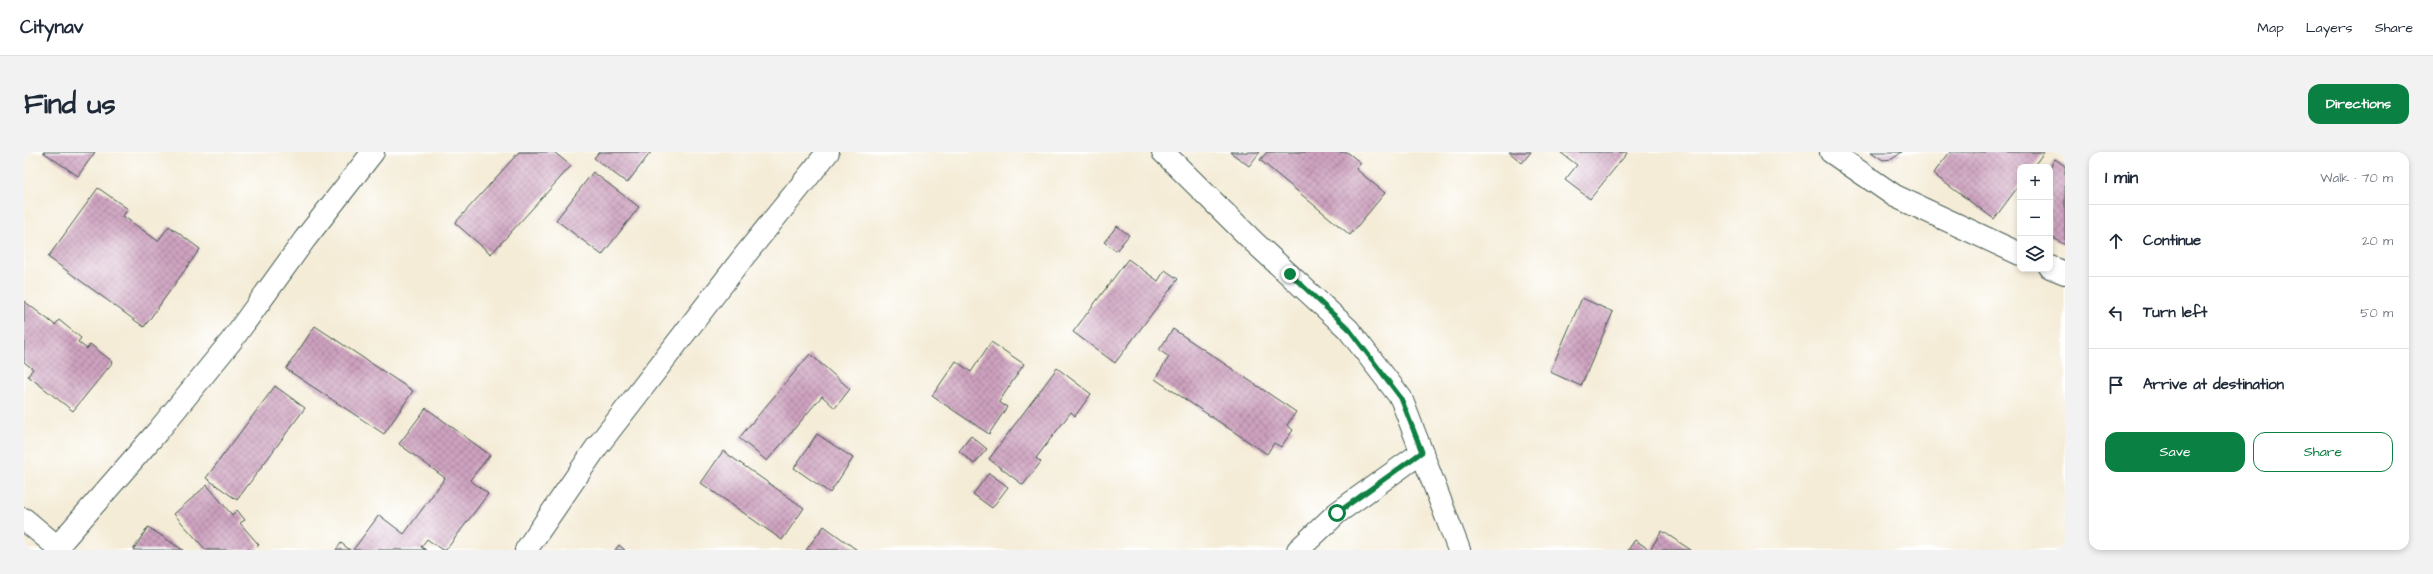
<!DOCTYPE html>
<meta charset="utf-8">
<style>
:root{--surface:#fff;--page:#f2f2f3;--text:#1f2937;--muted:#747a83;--line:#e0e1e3;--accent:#0b8043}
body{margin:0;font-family:"Architects Daughter",sans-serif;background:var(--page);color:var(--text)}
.controls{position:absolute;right:12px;top:12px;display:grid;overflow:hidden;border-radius:8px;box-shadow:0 2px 6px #0003}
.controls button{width:36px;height:36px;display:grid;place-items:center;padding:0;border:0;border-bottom:1px solid var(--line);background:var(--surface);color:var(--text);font:20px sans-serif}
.stop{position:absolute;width:12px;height:12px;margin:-9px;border:3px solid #0b8043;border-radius:50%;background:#fff}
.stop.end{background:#0b8043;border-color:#fff;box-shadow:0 1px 4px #0008}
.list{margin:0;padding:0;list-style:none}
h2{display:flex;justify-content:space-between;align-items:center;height:52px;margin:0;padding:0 16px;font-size:17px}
h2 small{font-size:13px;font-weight:400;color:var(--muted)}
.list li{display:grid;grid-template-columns:26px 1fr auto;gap:12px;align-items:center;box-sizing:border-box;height:72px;padding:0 16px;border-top:1px solid var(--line)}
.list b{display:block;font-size:15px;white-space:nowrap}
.list em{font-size:13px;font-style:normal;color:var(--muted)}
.actions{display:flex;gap:8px;padding:12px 16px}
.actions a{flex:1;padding:9px 0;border:1px solid var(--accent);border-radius:12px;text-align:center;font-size:14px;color:var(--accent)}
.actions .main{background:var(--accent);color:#fff}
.icon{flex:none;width:22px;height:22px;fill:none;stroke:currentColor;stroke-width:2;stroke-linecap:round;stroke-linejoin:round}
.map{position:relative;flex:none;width:2041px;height:398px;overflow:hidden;border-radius:12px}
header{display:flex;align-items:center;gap:24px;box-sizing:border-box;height:56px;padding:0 20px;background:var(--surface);border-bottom:1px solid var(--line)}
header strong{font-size:19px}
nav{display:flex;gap:22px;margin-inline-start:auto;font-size:14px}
.intro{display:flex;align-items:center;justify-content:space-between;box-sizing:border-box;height:96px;padding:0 24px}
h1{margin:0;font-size:28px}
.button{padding:10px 18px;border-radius:12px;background:var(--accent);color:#fff;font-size:14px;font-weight:700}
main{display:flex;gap:24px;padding:0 24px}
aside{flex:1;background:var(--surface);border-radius:12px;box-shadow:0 2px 6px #0003}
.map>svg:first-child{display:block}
</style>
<header>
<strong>Citynav</strong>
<nav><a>Map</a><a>Layers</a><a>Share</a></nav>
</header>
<div class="intro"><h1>Find us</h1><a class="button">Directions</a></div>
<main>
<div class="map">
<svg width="2041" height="398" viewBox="0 0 2041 398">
<defs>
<pattern id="building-cross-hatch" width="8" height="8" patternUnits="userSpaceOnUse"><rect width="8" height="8" fill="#cea2bf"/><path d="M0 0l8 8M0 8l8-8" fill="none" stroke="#a7859c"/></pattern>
</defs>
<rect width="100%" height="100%" fill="#fff"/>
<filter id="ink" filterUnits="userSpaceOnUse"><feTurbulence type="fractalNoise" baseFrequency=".025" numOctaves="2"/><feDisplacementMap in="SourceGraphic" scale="8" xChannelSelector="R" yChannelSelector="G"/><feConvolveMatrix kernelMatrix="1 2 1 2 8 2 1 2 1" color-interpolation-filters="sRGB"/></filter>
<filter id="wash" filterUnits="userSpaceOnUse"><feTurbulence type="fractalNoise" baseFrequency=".012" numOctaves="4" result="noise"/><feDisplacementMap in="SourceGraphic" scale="16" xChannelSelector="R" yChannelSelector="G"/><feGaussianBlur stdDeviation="0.9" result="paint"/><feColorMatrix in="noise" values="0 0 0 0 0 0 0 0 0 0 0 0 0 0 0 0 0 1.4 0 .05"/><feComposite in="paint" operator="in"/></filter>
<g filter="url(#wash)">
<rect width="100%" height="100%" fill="#f4ecd7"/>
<g id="blocks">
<!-- building -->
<g fill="url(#building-cross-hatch)">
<polygon points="19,0 71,0 54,24"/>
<polygon points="495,0 530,0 547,14 467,102 431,71"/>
<polygon points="575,0 627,0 603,31 570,6"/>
<polygon points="1206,0 1236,0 1225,14"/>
<polygon points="1243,0 1323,0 1337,11 1332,17 1361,41 1326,83 1236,8"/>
<polygon points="1485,0 1507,0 1498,11"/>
<polygon points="1536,0 1604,0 1566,47 1541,28 1553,13"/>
<polygon points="1847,0 1878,0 1868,7 1859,8"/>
<polygon points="1926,0 2020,0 2009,15 1996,15 1996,32 1970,67 1909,22"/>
<polygon points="2031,7 2041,14 2041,93 2026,84 2026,15"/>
<polygon points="569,20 615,55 578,103 532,68"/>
<polygon points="74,36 104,57 99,64 134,89 145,74 176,97 120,175 24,105"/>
<polygon points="1093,74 1105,83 1092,99 1080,90"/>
<polygon points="1104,107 1134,129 1141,118 1154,127 1091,211 1049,180"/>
<polygon points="1558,146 1589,160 1557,234 1526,220"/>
<polygon points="0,149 31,173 35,168 57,186 54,190 63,197 66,192 89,210 49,259 4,224 9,217 0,210"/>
<polygon points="291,174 389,239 360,282 262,217"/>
<polygon points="1149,177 1272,260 1263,273 1269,278 1257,295 1250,291 1243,302 1131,227 1145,205 1135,198"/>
<polygon points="967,190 1000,212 975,250 983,255 965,282 908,244 932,209 947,220"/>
<polygon points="786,202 826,237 811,256 798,244 743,309 715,286"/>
<polygon points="1033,216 1067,242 1051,264 1047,260 1012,306 1017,310 999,333 965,307"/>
<polygon points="251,234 281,256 213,348 182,326"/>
<polygon points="402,256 466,303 446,328 464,342 422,398 418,398 403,387 397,395 402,398 329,398 355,363 380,382 421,326 375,292"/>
<polygon points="793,282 829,306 806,341 770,316"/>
<polygon points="947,284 963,297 950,312 935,299"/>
<polygon points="699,299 780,356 758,388 677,331"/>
<polygon points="965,321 984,335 968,356 949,342"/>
<polygon points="183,333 208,363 213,358 221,368 216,371 235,393 230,398 182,398 150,362"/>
<polygon points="800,374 833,398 782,398"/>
<polygon points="124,375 159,398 109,398"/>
<polygon points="1638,379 1667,398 1604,398 1611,388 1626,398"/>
<polygon points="317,391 326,398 312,398"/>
<polygon points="595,393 601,398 591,398"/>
</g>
</g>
</g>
<g filter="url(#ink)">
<use href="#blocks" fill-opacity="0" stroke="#3f574c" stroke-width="1"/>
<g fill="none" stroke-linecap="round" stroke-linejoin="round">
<defs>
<g id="minor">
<polyline points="1139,0 1230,90 1324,177 1377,246 1435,398"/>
<polyline points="1807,0 1871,44 1996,102"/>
<polyline points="2026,115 2041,121"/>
<polyline points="0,367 37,398"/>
<polyline points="33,395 134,279 208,188 281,87 349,0"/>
<polyline points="502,398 572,296 721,103 804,0"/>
<polyline points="1274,398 1313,361 1398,300"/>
</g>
</defs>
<!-- minor casing -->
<use href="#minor" stroke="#3f574c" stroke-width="24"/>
<!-- minor -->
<use href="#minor" stroke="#fff" stroke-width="22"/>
</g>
</g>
<g fill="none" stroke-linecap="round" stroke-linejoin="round" filter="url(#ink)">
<!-- route -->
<polyline stroke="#0b8043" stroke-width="5" points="1266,122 1324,176 1377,246 1398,300 1313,361"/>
</g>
</svg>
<div class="controls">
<button>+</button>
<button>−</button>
<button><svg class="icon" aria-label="layers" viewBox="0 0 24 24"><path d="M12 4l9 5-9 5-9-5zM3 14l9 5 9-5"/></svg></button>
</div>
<div class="stop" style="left:1313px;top:361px"></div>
<div class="stop end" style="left:1266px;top:122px"></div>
</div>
<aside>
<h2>1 min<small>Walk · 70 m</small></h2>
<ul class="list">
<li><svg class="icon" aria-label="ahead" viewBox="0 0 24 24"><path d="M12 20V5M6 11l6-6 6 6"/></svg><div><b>Continue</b></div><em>20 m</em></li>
<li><svg class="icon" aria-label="left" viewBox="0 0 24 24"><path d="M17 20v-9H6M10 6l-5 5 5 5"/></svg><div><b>Turn left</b></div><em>50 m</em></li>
<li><svg class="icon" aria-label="arrive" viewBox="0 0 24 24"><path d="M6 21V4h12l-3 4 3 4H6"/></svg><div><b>Arrive at destination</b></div></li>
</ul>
<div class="actions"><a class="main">Save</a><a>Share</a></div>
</aside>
</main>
